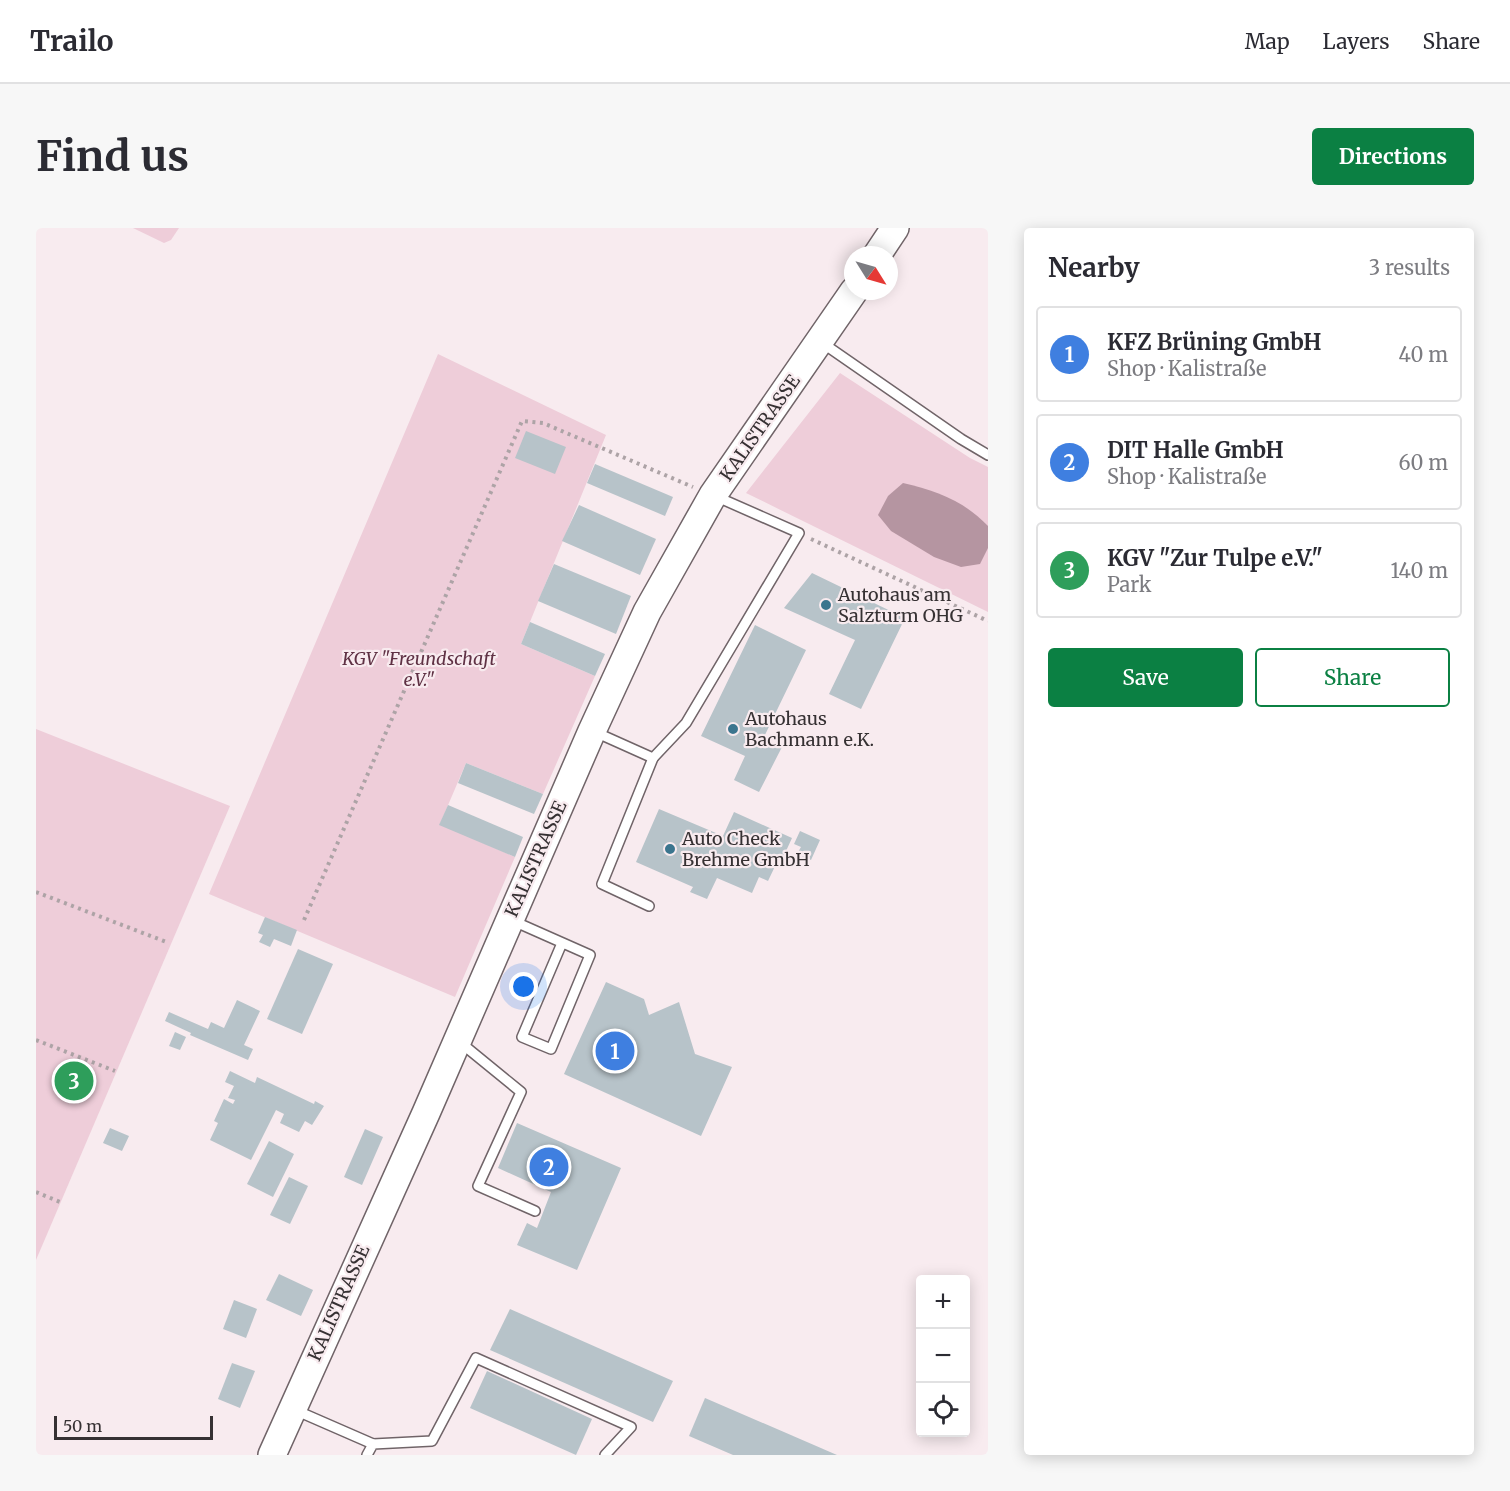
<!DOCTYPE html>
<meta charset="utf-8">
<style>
:root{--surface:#fff;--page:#f7f7f7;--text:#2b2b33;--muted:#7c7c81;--line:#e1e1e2;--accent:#0b8043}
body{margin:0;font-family:Merriweather,serif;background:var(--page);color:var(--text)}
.controls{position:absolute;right:18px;bottom:18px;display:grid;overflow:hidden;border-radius:6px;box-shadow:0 3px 15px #0003}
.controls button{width:54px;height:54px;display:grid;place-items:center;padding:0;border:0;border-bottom:2px solid var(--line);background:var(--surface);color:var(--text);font:30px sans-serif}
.compass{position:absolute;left:808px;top:18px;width:54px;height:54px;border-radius:50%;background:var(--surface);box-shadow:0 3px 15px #0003;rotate:127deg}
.scale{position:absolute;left:18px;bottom:15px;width:159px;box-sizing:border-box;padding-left:6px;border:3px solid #363133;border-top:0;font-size:16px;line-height:21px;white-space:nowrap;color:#363133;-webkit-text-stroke:4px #f8ebef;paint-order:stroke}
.you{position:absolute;left:488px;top:759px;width:21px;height:21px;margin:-15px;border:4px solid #fff;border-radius:50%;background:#1a73e8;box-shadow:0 0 0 9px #1a73e833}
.badge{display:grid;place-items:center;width:39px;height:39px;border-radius:50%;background:var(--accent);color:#fff;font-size:20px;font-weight:700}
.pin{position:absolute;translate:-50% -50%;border:3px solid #fff;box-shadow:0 2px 6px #0006}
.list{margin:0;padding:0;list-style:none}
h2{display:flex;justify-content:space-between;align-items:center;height:78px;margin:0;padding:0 24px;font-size:26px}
h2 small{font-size:20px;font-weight:400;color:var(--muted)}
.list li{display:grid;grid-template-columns:39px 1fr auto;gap:18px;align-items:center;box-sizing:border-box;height:96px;margin:0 12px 12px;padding:0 12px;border:2px solid var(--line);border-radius:6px}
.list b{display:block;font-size:22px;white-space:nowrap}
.list p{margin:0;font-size:20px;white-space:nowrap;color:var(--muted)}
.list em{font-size:20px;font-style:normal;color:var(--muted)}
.actions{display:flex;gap:12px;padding:18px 24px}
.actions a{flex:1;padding:14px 0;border:2px solid var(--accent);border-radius:6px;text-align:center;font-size:21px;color:var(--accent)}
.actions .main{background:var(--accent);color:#fff}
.icon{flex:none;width:33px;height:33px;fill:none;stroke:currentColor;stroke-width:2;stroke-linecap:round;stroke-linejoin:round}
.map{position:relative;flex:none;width:952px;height:1227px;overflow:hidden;border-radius:6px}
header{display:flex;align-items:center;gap:36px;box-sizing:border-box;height:84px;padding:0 30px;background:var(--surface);border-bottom:2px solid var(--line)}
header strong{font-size:28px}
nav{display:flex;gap:33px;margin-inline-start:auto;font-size:21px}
.intro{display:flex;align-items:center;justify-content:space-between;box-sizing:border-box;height:144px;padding:0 36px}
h1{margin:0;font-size:42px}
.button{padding:15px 27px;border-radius:6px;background:var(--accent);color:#fff;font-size:21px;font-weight:700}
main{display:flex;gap:36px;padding:0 36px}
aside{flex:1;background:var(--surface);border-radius:6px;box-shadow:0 3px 15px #0003}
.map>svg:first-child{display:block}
</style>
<header>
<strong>Trailo</strong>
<nav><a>Map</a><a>Layers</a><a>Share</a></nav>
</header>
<div class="intro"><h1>Find us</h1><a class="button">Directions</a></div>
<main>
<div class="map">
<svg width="952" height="1227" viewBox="0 0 952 1227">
<rect width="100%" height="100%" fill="#f8ebef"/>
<!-- green -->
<g fill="#eecdd9">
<polygon points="97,0 143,0 135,12 128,15"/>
<polygon points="402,126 570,207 485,416 559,448 507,566 430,535 404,596 479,629 419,769 173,666"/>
<polygon points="804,145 934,230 952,239 952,384 710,265"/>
<polygon points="0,501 194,578 0,1032"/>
</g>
<!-- water -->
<path fill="#b595a1" d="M 867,255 C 901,263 928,273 952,298 L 952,320 L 944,336 L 925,339 L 898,329 L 855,303 L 842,287 L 852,268 Z"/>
<!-- building -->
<g fill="#b7c3c9">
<polygon points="490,203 530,219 519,246 479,230"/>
<polygon points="559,236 637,269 629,288 551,255"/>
<polygon points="543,277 620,311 604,347 526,313"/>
<polygon points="518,336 595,368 580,406 502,373"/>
<polygon points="776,345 869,390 825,481 793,466 819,412 748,380"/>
<polygon points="494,394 569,426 559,448 485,416"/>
<polygon points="719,397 770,422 727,511 746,519 723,564 698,552 709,528 665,508"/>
<polygon points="430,535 507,566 498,586 422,555"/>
<polygon points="412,577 487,609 479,629 403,597"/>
<polygon points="623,581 687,608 698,584 756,610 745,634 742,632 732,653 723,649 716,665 681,650 671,671 654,664 657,659 600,634"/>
<polygon points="764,603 784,612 775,632 761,626 765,619 758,616"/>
<polygon points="229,689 261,702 255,718 238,711 234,719 223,714 227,707 222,705"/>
<polygon points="262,721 297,736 266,806 231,791"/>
<polygon points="570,754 608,771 613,787 643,774 659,826 696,839 665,908 528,846"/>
<polygon points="201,772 224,783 208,817 217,821 212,832 154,807 155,805 129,793 133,784 172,801 175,794 188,800"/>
<polygon points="139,804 150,809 144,822 133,818"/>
<polygon points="194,843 219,855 221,849 278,876 279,873 288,878 276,897 269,893 263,904 244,895 248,886 240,882 215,932 174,912 182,895 178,893 188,871 197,876 199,872 192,870 198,858 189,854"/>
<polygon points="481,895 585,940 541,1042 481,1017 491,995 501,1000 515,964 462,940"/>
<polygon points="74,900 93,908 86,923 67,915"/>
<polygon points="329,901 347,909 326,957 308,949"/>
<polygon points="233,913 258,926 237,969 211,956"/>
<polygon points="253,949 272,958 254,996 234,987"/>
<polygon points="243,1046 277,1062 265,1088 230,1072"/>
<polygon points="198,1072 221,1081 210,1110 187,1101"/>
<polygon points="474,1081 637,1153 617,1194 454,1122"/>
<polygon points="196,1135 219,1143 204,1180 182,1171"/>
<polygon points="451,1143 556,1191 540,1227 434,1180"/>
<polygon points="669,1170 801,1227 697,1227 653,1208"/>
</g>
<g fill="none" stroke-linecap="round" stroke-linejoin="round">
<defs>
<g id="lane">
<polyline points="785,114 925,211 952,227"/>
<polyline points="559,504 617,530 650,495 763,305 679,268"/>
<polyline points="613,678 566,656 617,530"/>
<polyline points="475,692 554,727 515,821 486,809 526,715"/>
<polyline points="425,815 485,864 442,958 499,983"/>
<polyline points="259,1182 337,1216"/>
<polyline points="331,1227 337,1216 396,1213 440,1130 595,1199 569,1227"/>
</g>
<g id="secondary">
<polyline points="841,27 859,0"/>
<polyline points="236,1227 390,885 556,503 611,384 677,267 818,63"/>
</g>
</defs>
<!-- lane casing -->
<use href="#lane" stroke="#706468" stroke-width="12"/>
<!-- secondary casing -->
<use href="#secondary" stroke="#706468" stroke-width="30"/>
<!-- path -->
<g stroke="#ada3a6" stroke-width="4" stroke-dasharray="3 4.5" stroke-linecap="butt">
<polyline points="775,311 952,393"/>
<polyline points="0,664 133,715"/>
<polyline points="268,692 486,193 507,195 657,259"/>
<polyline points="0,812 79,843"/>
<polyline points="0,964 24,974"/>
</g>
<!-- lane -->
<use href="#lane" stroke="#fff" stroke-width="9"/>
<!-- secondary -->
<use href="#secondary" stroke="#fff" stroke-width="27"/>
</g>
<!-- markers -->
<g fill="#3b758e" stroke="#f8ebef" stroke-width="2">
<circle cx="790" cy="377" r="6"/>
<circle cx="697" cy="501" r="6"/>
<circle cx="634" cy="621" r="6"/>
</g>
<g text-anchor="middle" stroke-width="4.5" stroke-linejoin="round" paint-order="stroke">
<!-- street labels -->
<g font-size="18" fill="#363133" stroke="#f8ebef">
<text transform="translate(724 200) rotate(-55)" y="6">KALISTRASSE</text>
<text transform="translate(500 631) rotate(-66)" y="6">KALISTRASSE</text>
<text transform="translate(303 1075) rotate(-66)" y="6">KALISTRASSE</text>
</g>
<!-- poi labels -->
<g font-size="18" fill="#363133" stroke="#f8ebef" text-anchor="start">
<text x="802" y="373">Autohaus am<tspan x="802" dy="21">Salzturm OHG</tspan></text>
<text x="709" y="497">Autohaus<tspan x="709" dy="21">Bachmann e.K.</tspan></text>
<text x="646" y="617">Auto Check<tspan x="646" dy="21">Brehme GmbH</tspan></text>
</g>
<!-- park labels -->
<g font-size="18" font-style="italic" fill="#5f3144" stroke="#f8ebef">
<text x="383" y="437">KGV "Freundschaft<tspan x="383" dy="21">e.V."</tspan></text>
</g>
</g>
</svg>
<div class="controls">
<button>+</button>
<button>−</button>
<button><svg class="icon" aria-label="locate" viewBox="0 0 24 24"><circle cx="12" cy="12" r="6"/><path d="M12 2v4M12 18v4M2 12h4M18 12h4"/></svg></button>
</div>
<svg class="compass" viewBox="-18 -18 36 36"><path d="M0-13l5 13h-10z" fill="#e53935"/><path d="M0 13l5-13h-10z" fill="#7c7c81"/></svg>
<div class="scale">50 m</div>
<div class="you"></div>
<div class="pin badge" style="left:579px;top:823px;background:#3f7fe0">1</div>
<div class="pin badge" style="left:513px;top:939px;background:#3f7fe0">2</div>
<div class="pin badge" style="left:38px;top:853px;background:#2e9e5b">3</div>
</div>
<aside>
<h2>Nearby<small>3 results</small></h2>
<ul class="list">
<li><span class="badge" style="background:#3f7fe0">1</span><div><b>KFZ Brüning GmbH</b><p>Shop · Kalistraße</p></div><em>40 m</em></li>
<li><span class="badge" style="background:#3f7fe0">2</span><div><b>DIT Halle GmbH</b><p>Shop · Kalistraße</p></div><em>60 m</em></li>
<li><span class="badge" style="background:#2e9e5b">3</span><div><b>KGV &quot;Zur Tulpe e.V.&quot;</b><p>Park</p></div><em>140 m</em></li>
</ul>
<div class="actions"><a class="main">Save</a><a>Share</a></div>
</aside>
</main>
